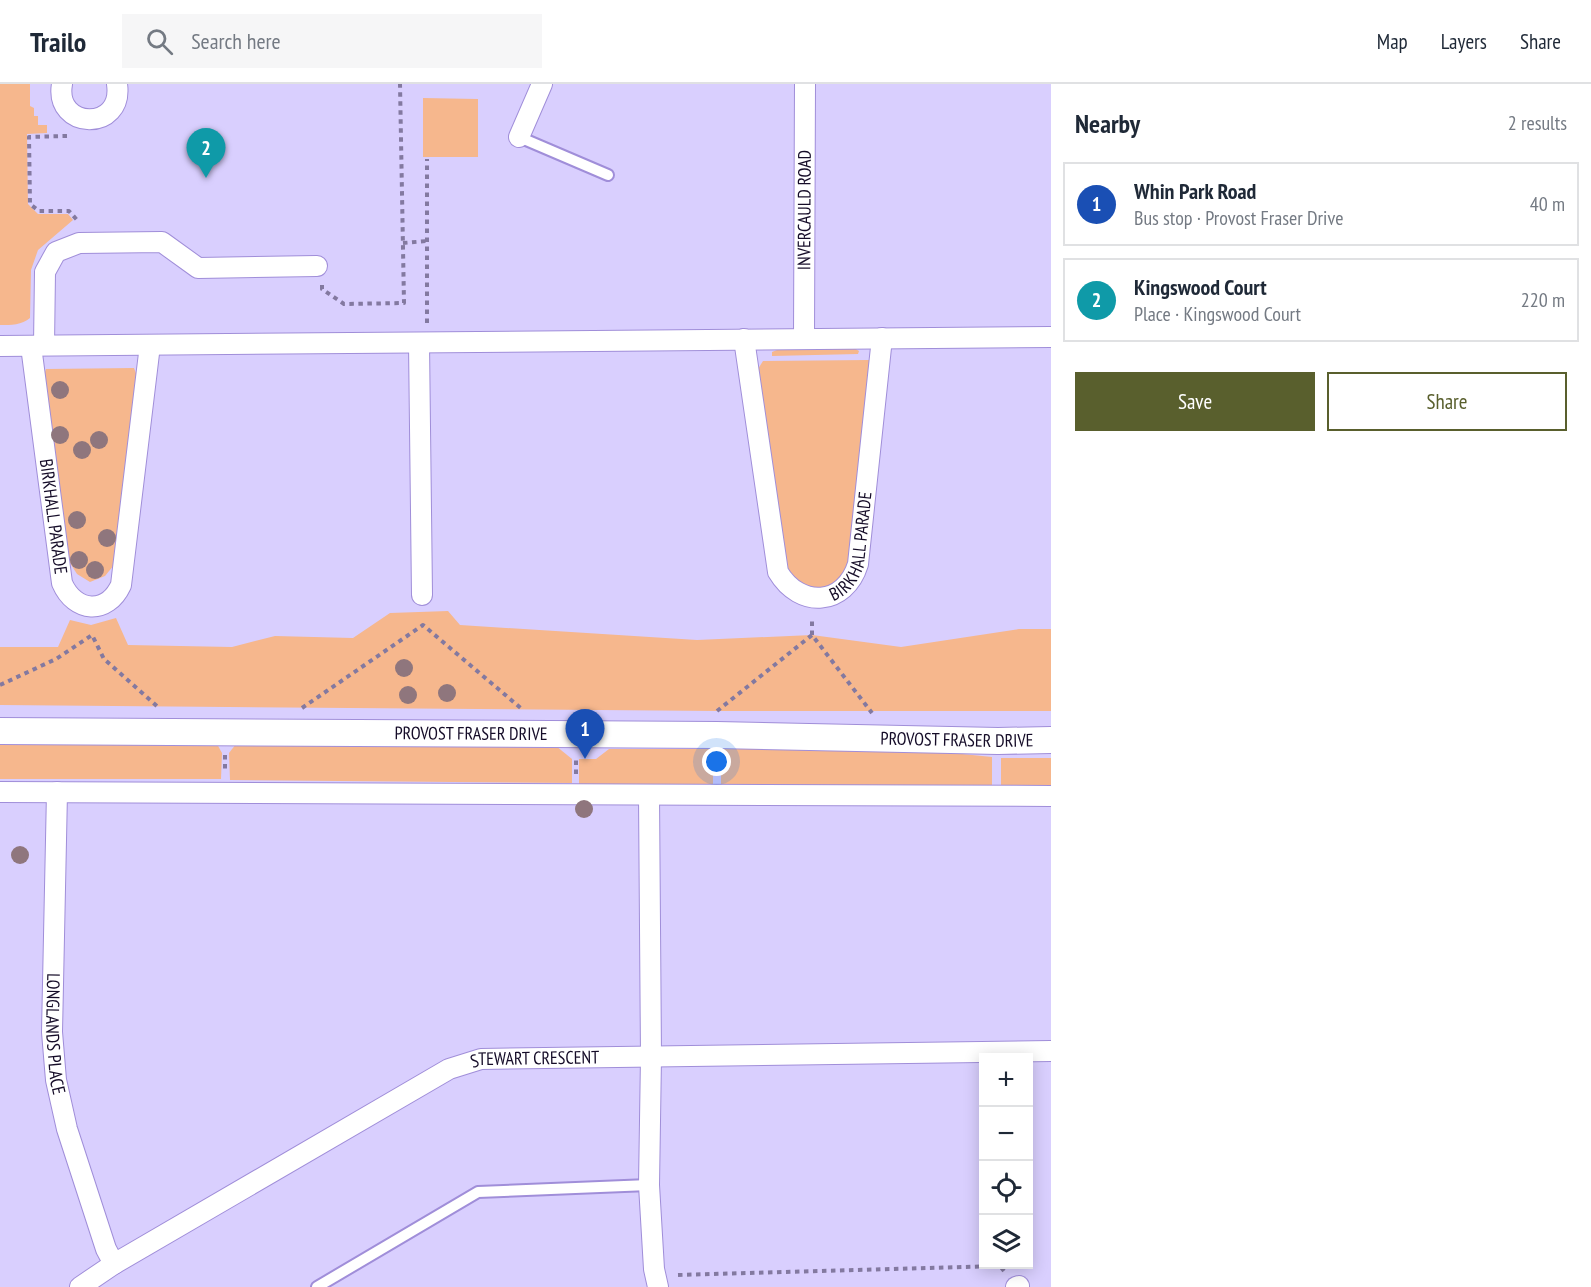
<!DOCTYPE html>
<meta charset="utf-8">
<style>
:root{--surface:#fff;--page:#f6f6f7;--text:#1f2937;--muted:#747a83;--line:#e0e1e3;--accent:#595f2d}
body{margin:0;font-family:"PT Sans Narrow",sans-serif;background:var(--page);color:var(--text)}
.controls{position:absolute;right:18px;bottom:18px;display:grid;overflow:hidden;border-radius:0px;box-shadow:0 3px 15px #0003}
.controls button{width:54px;height:54px;display:grid;place-items:center;padding:0;border:0;border-bottom:2px solid var(--line);background:var(--surface);color:var(--text);font:30px sans-serif}
.you{position:absolute;left:717px;top:678px;width:21px;height:21px;margin:-15px;border:4px solid #fff;border-radius:50%;background:#1a73e8;box-shadow:0 0 0 9px #1a73e833}
.badge{display:grid;place-items:center;width:39px;height:39px;border-radius:50%;background:var(--accent);color:#fff;font-size:20px;font-weight:700}
.pin{position:absolute;translate:-50% -50px;filter:drop-shadow(0 2px 3px #0008)}
.pin::after{content:'';position:absolute;top:32px;width:21px;height:18px;background:inherit;clip-path:polygon(0 0,100% 0,50% 100%)}
.list{margin:0;padding:0;list-style:none}
h2{display:flex;justify-content:space-between;align-items:center;height:78px;margin:0;padding:0 24px;font-size:26px}
h2 small{font-size:20px;font-weight:400;color:var(--muted)}
.list li{display:grid;grid-template-columns:39px 1fr auto;gap:18px;align-items:center;box-sizing:border-box;height:84px;margin:0 12px 12px;padding:0 12px;border:2px solid var(--line);border-radius:0px}
.list b{display:block;font-size:22px;white-space:nowrap}
.list p{margin:0;font-size:20px;white-space:nowrap;color:var(--muted)}
.list em{font-size:20px;font-style:normal;color:var(--muted)}
.actions{display:flex;gap:12px;padding:18px 24px}
.actions a{flex:1;padding:14px 0;border:2px solid var(--accent);border-radius:0px;text-align:center;font-size:21px;color:var(--accent)}
.actions .main{background:var(--accent);color:#fff}
.icon{flex:none;width:33px;height:33px;fill:none;stroke:currentColor;stroke-width:2;stroke-linecap:round;stroke-linejoin:round}
.map{position:relative;flex:none;width:1051px;height:1203px;overflow:hidden}
header{display:flex;align-items:center;gap:36px;box-sizing:border-box;height:84px;padding:0 30px;background:var(--surface);border-bottom:2px solid var(--line)}
header strong{font-size:28px}
nav{display:flex;gap:33px;margin-inline-start:auto;font-size:21px}
.search{width:420px;height:54px;background:var(--page);display:flex;align-items:center;gap:15px;box-sizing:border-box;padding:0 21px;border-radius:0px;color:var(--muted);font-size:22px}
main{display:flex}
aside{flex:1;background:var(--surface)}
.map>svg:first-child{display:block}
</style>
<header>
<strong>Trailo</strong>
<div class="search"><svg class="icon" aria-label="search" viewBox="0 0 24 24"><circle cx="10" cy="10" r="6"/><path d="M15 15l6 6"/></svg>Search here</div>
<nav><a>Map</a><a>Layers</a><a>Share</a></nav>
</header>
<main>
<div class="map">
<svg width="1051" height="1203" viewBox="0 0 1051 1203">
<rect width="100%" height="100%" fill="#d9cffe"/>
<!-- green -->
<g fill="#f6b78d">
<path d="M 0,0 L 30,0 L 30,22 L 34,24 L 34,32 L 38,32 L 38,41 L 47,41 L 47,49 L 27,50 L 28,120 L 38,130 L 68,130 L 73,136 L 38,166 L 31,186 L 30,234 C 22,241 11,241 0,241 Z"/>
<polygon points="423,14 478,15 478,73 423,73"/>
<polygon points="854,264 859,267 858,270 772,272 772,268 777,266"/>
<polygon points="869,276 871,283 850,480 835,501 823,505 809,505 787,489 782,475 758,285 763,277"/>
<polygon points="134,284 137,292 114,481 105,492 90,498 77,490 70,479 44,291 46,285"/>
<polygon points="448,527 460,541 697,556 812,551 901,563 1019,545 1051,545 1051,627 717,627 0,621 0,563 58,563 70,536 91,541 116,534 128,561 232,563 275,552 353,554 390,529"/>
<polygon points="0,660 217,660 222,669 221,695 0,695"/>
<polygon points="236,660 556,662 572,675 572,699 230,696 229,669"/>
<polygon points="609,665 713,665 713,701 579,700 579,675 596,675"/>
<polygon points="721,665 913,665 992,673 992,703 721,700"/>
<polygon points="1001,674 1051,674 1051,703 1001,702"/>
</g>
<g fill="none" stroke-linecap="round" stroke-linejoin="round">
<defs>
<g id="service">
<polyline points="519,53 608,91"/>
<polyline points="317,1203 478,1108 649,1101"/>
</g>
<g id="minor">
<path d="M 62,0 C 54,46 124,48 117,0"/>
<polyline points="519,53 542,0"/>
<path id="s1" d="M 804,254 L 805,0"/>
<path id="s2" d="M 744,255 L 778,488 C 800,525 845,522 858,480 L 882,254"/>
<polyline points="419,259 422,511"/>
<polyline points="44,261 45,188 56,168 79,159 162,158 198,184 317,182"/>
<polyline points="0,262 1051,253"/>
<path id="s3" d="M 31,262 L 62,499 C 75,529 107,531 121,501 L 150,261"/>
<polyline points="0,708 1051,712"/>
<path id="s4" d="M 57,708 L 52,948 L 56,996 L 67,1045 L 106,1165 L 114,1180"/>
<polyline points="649,711 651,973 649,1101 654,1185 658,1203"/>
<path id="s5" d="M 80,1203 L 114,1180 L 449,985 L 481,975 L 1051,967"/>
<polyline points="1016,1203 1019,1202"/>
</g>
<g id="tertiary">
<path id="s6" d="M 0,647 L 717,651 L 998,657 L 1051,656"/>
</g>
</defs>
<!-- service casing -->
<use href="#service" stroke="#a08ed9" stroke-width="14"/>
<!-- minor casing -->
<use href="#minor" stroke="#a08ed9" stroke-width="22"/>
<!-- tertiary casing -->
<use href="#tertiary" stroke="#a08ed9" stroke-width="28"/>
<!-- path -->
<g stroke="#8379a0" stroke-width="4" stroke-dasharray="4.5 4.5" stroke-linecap="butt">
<polyline points="67,52 29,53 30,120 39,127 69,127 77,136"/>
<polyline points="403,159 427,157"/>
<polyline points="322,201 322,205 344,220 404,219 400,0"/>
<polyline points="427,239 427,75"/>
<polyline points="812,551 812,534"/>
<polyline points="0,601 56,575 92,551 104,575 158,623"/>
<polyline points="302,624 423,541 523,626"/>
<polyline points="717,627 812,551 872,629"/>
<polyline points="225,671 225,687"/>
<polyline points="576,690 576,674"/>
<polyline points="717,690 717,674"/>
<polyline points="678,1191 1000,1182 1004,1187"/>
</g>
<!-- service -->
<use href="#service" stroke="#fff" stroke-width="10"/>
<!-- minor -->
<use href="#minor" stroke="#fff" stroke-width="20"/>
<!-- tertiary -->
<use href="#tertiary" stroke="#fff" stroke-width="26"/>
</g>
<!-- trees -->
<g fill="#8f767d">
<circle cx="60" cy="306" r="9"/>
<circle cx="60" cy="351" r="9"/>
<circle cx="99" cy="356" r="9"/>
<circle cx="82" cy="366" r="9"/>
<circle cx="77" cy="436" r="9"/>
<circle cx="107" cy="454" r="9"/>
<circle cx="79" cy="476" r="9"/>
<circle cx="95" cy="486" r="9"/>
<circle cx="404" cy="584" r="9"/>
<circle cx="447" cy="609" r="9"/>
<circle cx="408" cy="611" r="9"/>
<circle cx="584" cy="725" r="9"/>
<circle cx="20" cy="771" r="9"/>
</g>
<g text-anchor="middle" stroke-width="4.5" stroke-linejoin="round" paint-order="stroke">
<!-- street labels -->
<g font-size="18" fill="#150c28" stroke="#f8f6fe">
<text dy="6" stroke="none"><textPath href="#s1" startOffset="128">INVERCAULD ROAD</textPath></text>
<text dy="6" stroke="none"><textPath href="#s3" startOffset="172">BIRKHALL PARADE</textPath></text>
<text dy="6" stroke="none"><textPath href="#s2" startOffset="356">BIRKHALL PARADE</textPath></text>
<text dy="6" stroke="none"><textPath href="#s6" startOffset="471">PROVOST FRASER DRIVE</textPath></text>
<text dy="6" stroke="none"><textPath href="#s6" startOffset="957">PROVOST FRASER DRIVE</textPath></text>
<text dy="6" stroke="none"><textPath href="#s4" startOffset="242">LONGLANDS PLACE</textPath></text>
<text dy="6" stroke="none"><textPath href="#s5" startOffset="516">STEWART CRESCENT</textPath></text>
</g>
</g>
</svg>
<div class="controls">
<button>+</button>
<button>−</button>
<button><svg class="icon" aria-label="locate" viewBox="0 0 24 24"><circle cx="12" cy="12" r="6"/><path d="M12 2v4M12 18v4M2 12h4M18 12h4"/></svg></button>
<button><svg class="icon" aria-label="layers" viewBox="0 0 24 24"><path d="M12 4l9 5-9 5-9-5zM3 14l9 5 9-5"/></svg></button>
</div>
<div class="you"></div>
<div class="pin badge" style="left:585px;top:675px;background:#1a4fb4">1</div>
<div class="pin badge" style="left:206px;top:94px;background:#0f9aa8">2</div>
</div>
<aside>
<h2>Nearby<small>2 results</small></h2>
<ul class="list">
<li><span class="badge" style="background:#1a4fb4">1</span><div><b>Whin Park Road</b><p>Bus stop · Provost Fraser Drive</p></div><em>40 m</em></li>
<li><span class="badge" style="background:#0f9aa8">2</span><div><b>Kingswood Court</b><p>Place · Kingswood Court</p></div><em>220 m</em></li>
</ul>
<div class="actions"><a class="main">Save</a><a>Share</a></div>
</aside>
</main>
